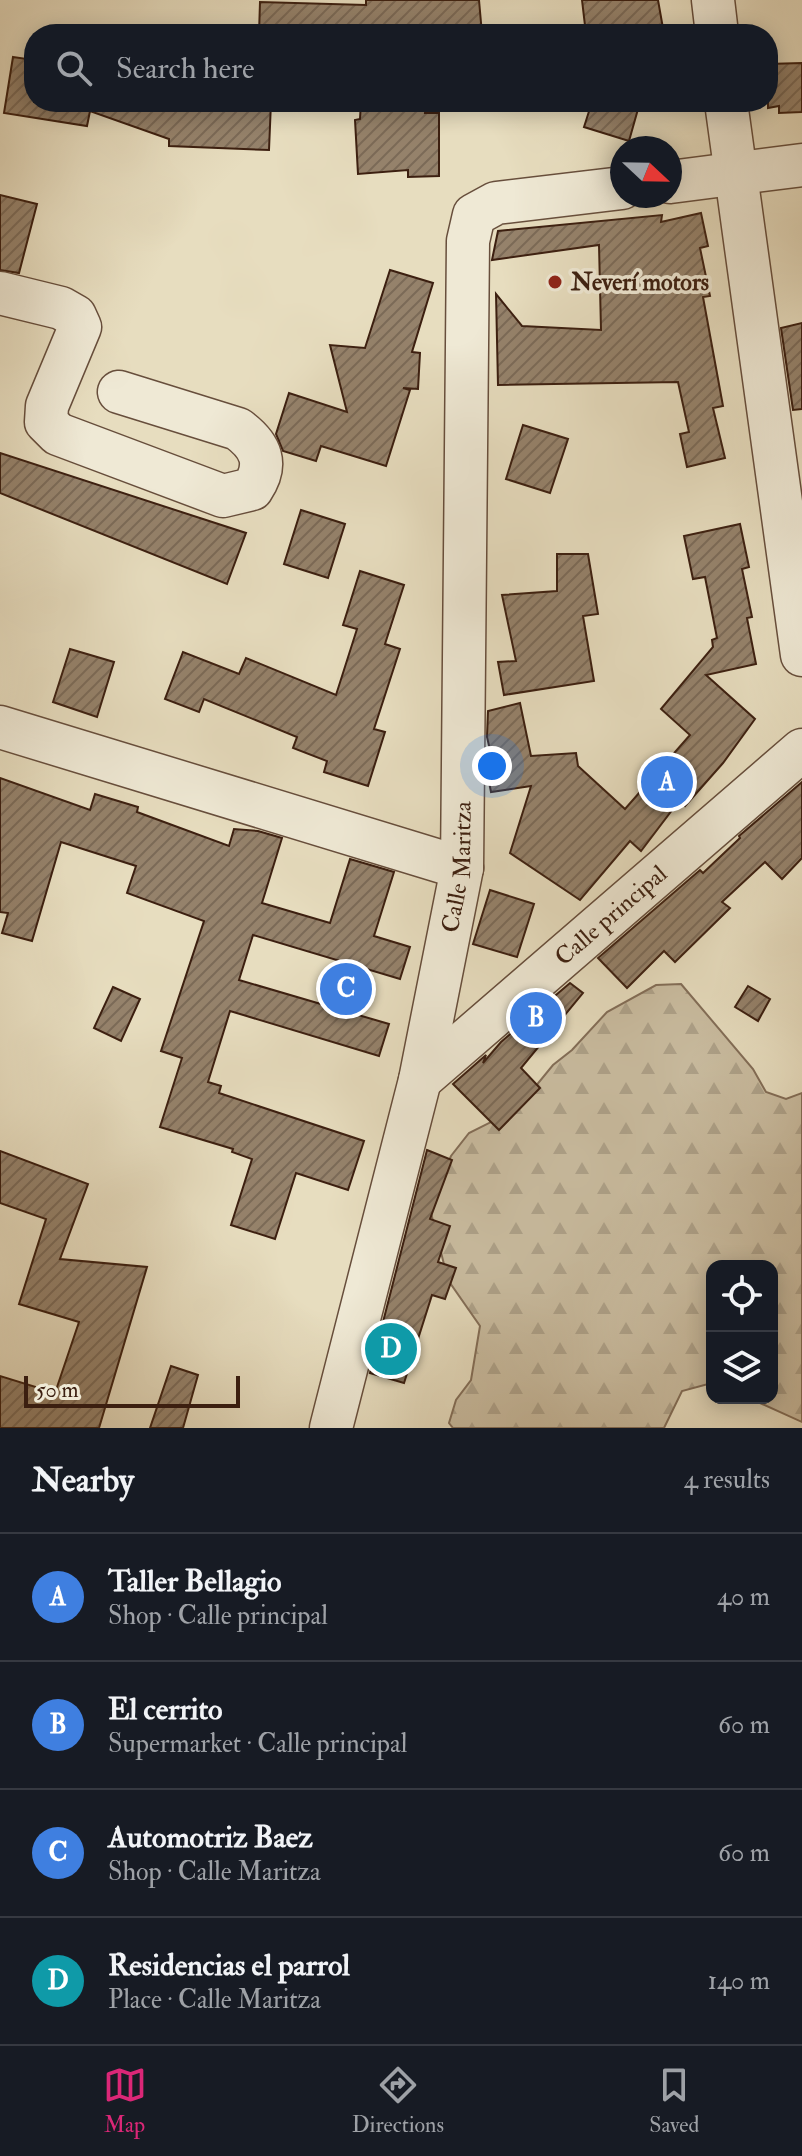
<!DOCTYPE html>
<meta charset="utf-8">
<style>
:root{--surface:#171b24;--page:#20242c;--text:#f1f3f6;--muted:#9ea1a6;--line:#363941;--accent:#db2777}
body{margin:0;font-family:"IM FELL Double Pica",serif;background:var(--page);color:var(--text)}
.controls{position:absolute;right:24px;bottom:24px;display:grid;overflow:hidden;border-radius:16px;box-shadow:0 4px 20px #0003}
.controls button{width:72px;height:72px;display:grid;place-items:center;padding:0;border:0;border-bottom:2px solid var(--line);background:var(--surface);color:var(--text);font:40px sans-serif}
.compass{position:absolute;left:610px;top:136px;width:72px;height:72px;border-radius:50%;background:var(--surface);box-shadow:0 4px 20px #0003;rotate:112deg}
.scale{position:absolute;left:24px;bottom:20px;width:216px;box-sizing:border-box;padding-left:8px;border:4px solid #3c1f10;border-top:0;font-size:22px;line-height:28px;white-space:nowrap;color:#3c1f10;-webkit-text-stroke:6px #efe9d5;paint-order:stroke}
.you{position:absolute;left:492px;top:766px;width:28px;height:28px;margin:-20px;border:6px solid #fff;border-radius:50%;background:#1a73e8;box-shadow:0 0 0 12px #1a73e833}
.badge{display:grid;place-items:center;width:52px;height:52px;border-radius:50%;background:var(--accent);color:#fff;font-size:26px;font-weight:700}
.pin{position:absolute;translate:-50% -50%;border:4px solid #fff;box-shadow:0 2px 8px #0006}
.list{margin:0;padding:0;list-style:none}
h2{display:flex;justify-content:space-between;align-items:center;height:104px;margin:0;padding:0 32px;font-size:34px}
h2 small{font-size:26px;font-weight:400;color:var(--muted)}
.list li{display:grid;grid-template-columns:52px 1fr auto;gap:24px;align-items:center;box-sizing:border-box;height:128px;padding:0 32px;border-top:2px solid var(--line)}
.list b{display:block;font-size:30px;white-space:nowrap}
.list p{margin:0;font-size:26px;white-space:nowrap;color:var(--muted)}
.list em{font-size:26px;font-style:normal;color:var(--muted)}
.icon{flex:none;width:44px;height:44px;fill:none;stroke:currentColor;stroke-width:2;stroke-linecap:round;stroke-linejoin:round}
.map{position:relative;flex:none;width:802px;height:1428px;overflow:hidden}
.search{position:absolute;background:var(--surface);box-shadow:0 4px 20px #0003;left:24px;right:24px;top:24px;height:88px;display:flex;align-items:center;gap:20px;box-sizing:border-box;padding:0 28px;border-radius:32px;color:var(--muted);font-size:30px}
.sheet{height:616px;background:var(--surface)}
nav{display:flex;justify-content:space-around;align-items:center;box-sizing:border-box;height:112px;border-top:2px solid var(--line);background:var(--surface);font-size:22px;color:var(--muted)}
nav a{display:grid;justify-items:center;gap:4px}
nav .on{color:var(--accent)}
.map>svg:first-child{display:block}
</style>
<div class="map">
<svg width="802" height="1428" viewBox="0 0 802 1428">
<defs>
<pattern id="forest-firs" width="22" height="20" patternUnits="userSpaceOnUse" patternTransform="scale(2)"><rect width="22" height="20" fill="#cabda1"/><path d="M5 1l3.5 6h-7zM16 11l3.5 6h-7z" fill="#aea28a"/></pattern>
<pattern id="building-hatch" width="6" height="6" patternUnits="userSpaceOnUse" patternTransform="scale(2)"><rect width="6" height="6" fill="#95826b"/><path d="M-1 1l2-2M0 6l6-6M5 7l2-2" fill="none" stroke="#7b6a57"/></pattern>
</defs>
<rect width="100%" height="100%" fill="#e7ddbf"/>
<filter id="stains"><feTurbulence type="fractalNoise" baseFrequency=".0025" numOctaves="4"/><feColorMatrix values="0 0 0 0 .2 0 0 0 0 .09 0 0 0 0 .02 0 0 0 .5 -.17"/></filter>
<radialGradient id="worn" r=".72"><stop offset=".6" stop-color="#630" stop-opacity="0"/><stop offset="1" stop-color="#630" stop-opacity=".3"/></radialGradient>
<!-- forest -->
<polygon fill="url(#forest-firs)" stroke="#836e58" stroke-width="2" points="681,984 753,1069 766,1092 786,1099 802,1093 802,1422 749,1398 772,1398 772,1266 712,1266 712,1383 682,1391 664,1428 453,1428 449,1423 456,1400 471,1380 480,1326 448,1280 429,1205 451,1156 469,1133 517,1109 553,1065 572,1050 607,1012 656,985"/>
<!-- building -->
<g fill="url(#building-hatch)" stroke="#3c1f10" stroke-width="2">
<polygon points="366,0 479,0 482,34 259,34 260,2 366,5"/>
<polygon points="582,0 658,0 664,34 586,34"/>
<polygon points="13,57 34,60 34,102 271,102 269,150 169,146 169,139 90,111 87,126 4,113"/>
<polygon points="802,63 802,112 779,113 779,106 768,108 768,64"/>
<polygon points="361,102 426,102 425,113 439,113 439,176 408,177 408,170 358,174 355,120 360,119"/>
<polygon points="592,102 640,102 629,141 584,127"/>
<polygon points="0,195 37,204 19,273 0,270"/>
<polygon points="701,213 708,246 700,248 710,296 703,297 723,406 713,408 725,458 687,467 680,434 689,432 678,382 498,385 496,294 522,326 601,330 599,245 492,260 498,231 662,215 661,222"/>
<polygon points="390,270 433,283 412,352 420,353 418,389 403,388 410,390 386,466 321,446 316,461 283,451 276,434 289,393 347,412 330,345 365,348"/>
<polygon points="802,323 802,409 793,410 781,328"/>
<polygon points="523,425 568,439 550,493 506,479"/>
<polygon points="0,453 246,533 227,584 0,493"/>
<polygon points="301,510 345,524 328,578 284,564"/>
<polygon points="740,524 749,567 742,569 752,617 747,618 756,664 706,675 755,719 723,763 685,806 679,801 641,851 630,841 580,900 510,853 531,786 491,792 487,772 487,760 492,759 487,737 488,711 520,703 531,756 576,753 578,766 625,809 690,735 661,709 713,647 712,640 717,638 705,577 693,579 684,536"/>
<polygon points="557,554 588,554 598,614 583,616 594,681 504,695 498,662 516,661 502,595 557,591"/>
<polygon points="360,571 404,585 385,644 400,649 374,729 385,732 368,786 324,772 327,761 293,748 297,737 204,699 199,712 165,699 183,652 239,674 246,658 336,695 357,629 343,625"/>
<polygon points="70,649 114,662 97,717 53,702"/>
<polygon points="0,778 90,810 95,794 138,807 137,812 229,846 234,829 258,831 282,838 262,903 330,923 350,859 394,872 374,936 410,947 400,979 253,935 239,980 389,1024 379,1056 230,1011 208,1082 221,1086 219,1093 364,1141 348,1190 296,1173 275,1239 231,1225 252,1159 232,1152 233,1149 160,1127 182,1058 161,1051 204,921 127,893 136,866 61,842 32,941 2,933 8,913 0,912"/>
<polygon points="802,782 802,858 782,879 765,862 722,902 730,908 675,962 664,951 627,988 598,958 700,870 703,873 740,838 739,836"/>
<polygon points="490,890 534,904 517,957 473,944"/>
<polygon points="570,983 583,993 521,1068 540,1088 499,1130 453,1084 486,1055 483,1063 501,1042"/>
<polygon points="748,986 770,999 758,1021 735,1007"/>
<polygon points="113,987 140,999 121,1041 94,1028"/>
<polygon points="427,1150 452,1160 430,1219 450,1226 438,1262 456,1268 445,1299 432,1295 404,1383 370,1373"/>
<polygon points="0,1151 88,1184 60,1259 147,1267 99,1428 0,1428 0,1376 55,1393 79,1322 19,1304 46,1219 0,1203"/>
<polygon points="171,1366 198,1375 183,1428 150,1428"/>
</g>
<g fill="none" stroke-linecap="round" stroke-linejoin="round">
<defs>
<g id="minor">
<polyline points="713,0 717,34"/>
<polyline points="726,102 802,655"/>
<polyline points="670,182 802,165"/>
<path d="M 0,293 L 61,308 L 75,316 L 80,327 L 47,406 L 46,422 L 58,434 L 223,496 L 252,489 C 269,464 261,446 238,429 L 119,392"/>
<polyline points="0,727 462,868"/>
<path id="s1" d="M 420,1080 L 802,750"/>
<path id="s2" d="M 331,1428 L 420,1080 L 462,868 L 468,241 L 474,215 L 496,203 L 622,188"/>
</g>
</defs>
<!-- minor casing -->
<use href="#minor" stroke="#674e3c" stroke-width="45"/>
<!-- minor -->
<use href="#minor" stroke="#efe9d5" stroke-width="42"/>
</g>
<!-- markers -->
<circle fill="#8f2418" stroke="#efe9d5" stroke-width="3" cx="555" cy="282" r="8"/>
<g text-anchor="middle" stroke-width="7" stroke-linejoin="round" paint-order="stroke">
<!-- poi labels -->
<g font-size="24" font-weight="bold" fill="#3c1f10" stroke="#efe9d5" text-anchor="start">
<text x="571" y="290">Neverí motors</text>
</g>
<!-- street labels -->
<g font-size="24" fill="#3c1f10" stroke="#efe9d5">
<text dy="8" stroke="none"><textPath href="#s2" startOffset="576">Calle Maritza</textPath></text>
<text dy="8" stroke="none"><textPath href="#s1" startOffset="252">Calle principal</textPath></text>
</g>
</g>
<rect width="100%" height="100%" filter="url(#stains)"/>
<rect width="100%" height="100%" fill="url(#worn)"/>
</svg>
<div class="controls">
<button><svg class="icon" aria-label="locate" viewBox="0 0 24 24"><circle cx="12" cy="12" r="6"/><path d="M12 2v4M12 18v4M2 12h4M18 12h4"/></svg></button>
<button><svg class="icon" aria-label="layers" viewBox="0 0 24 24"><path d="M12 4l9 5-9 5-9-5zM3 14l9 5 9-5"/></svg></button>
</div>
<svg class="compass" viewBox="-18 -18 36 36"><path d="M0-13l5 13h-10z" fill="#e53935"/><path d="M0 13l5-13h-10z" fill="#9ea1a6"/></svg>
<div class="scale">50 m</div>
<div class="you"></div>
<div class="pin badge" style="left:667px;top:782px;background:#3f7fe0">A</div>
<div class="pin badge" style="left:536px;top:1018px;background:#3f7fe0">B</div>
<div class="pin badge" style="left:346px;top:989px;background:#3f7fe0">C</div>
<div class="pin badge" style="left:391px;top:1349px;background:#0f9aa8">D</div>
<div class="search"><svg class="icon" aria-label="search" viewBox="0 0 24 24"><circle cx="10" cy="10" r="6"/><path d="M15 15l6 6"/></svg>Search here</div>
</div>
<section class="sheet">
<h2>Nearby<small>4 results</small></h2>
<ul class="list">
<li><span class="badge" style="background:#3f7fe0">A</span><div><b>Taller Bellagio</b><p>Shop · Calle principal</p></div><em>40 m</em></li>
<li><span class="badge" style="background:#3f7fe0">B</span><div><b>El cerrito</b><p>Supermarket · Calle principal</p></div><em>60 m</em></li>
<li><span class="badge" style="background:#3f7fe0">C</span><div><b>Automotriz Baez</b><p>Shop · Calle Maritza</p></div><em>60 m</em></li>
<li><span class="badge" style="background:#0f9aa8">D</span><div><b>Residencias el parrol</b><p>Place · Calle Maritza</p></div><em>140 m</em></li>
</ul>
</section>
<nav>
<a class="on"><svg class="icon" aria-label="map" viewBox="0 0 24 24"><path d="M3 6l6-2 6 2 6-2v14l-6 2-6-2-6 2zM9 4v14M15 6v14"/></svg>Map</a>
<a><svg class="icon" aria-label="directions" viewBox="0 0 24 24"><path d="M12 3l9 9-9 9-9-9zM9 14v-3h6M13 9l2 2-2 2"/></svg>Directions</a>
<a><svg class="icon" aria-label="saved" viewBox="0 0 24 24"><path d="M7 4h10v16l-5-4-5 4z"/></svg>Saved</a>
</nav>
